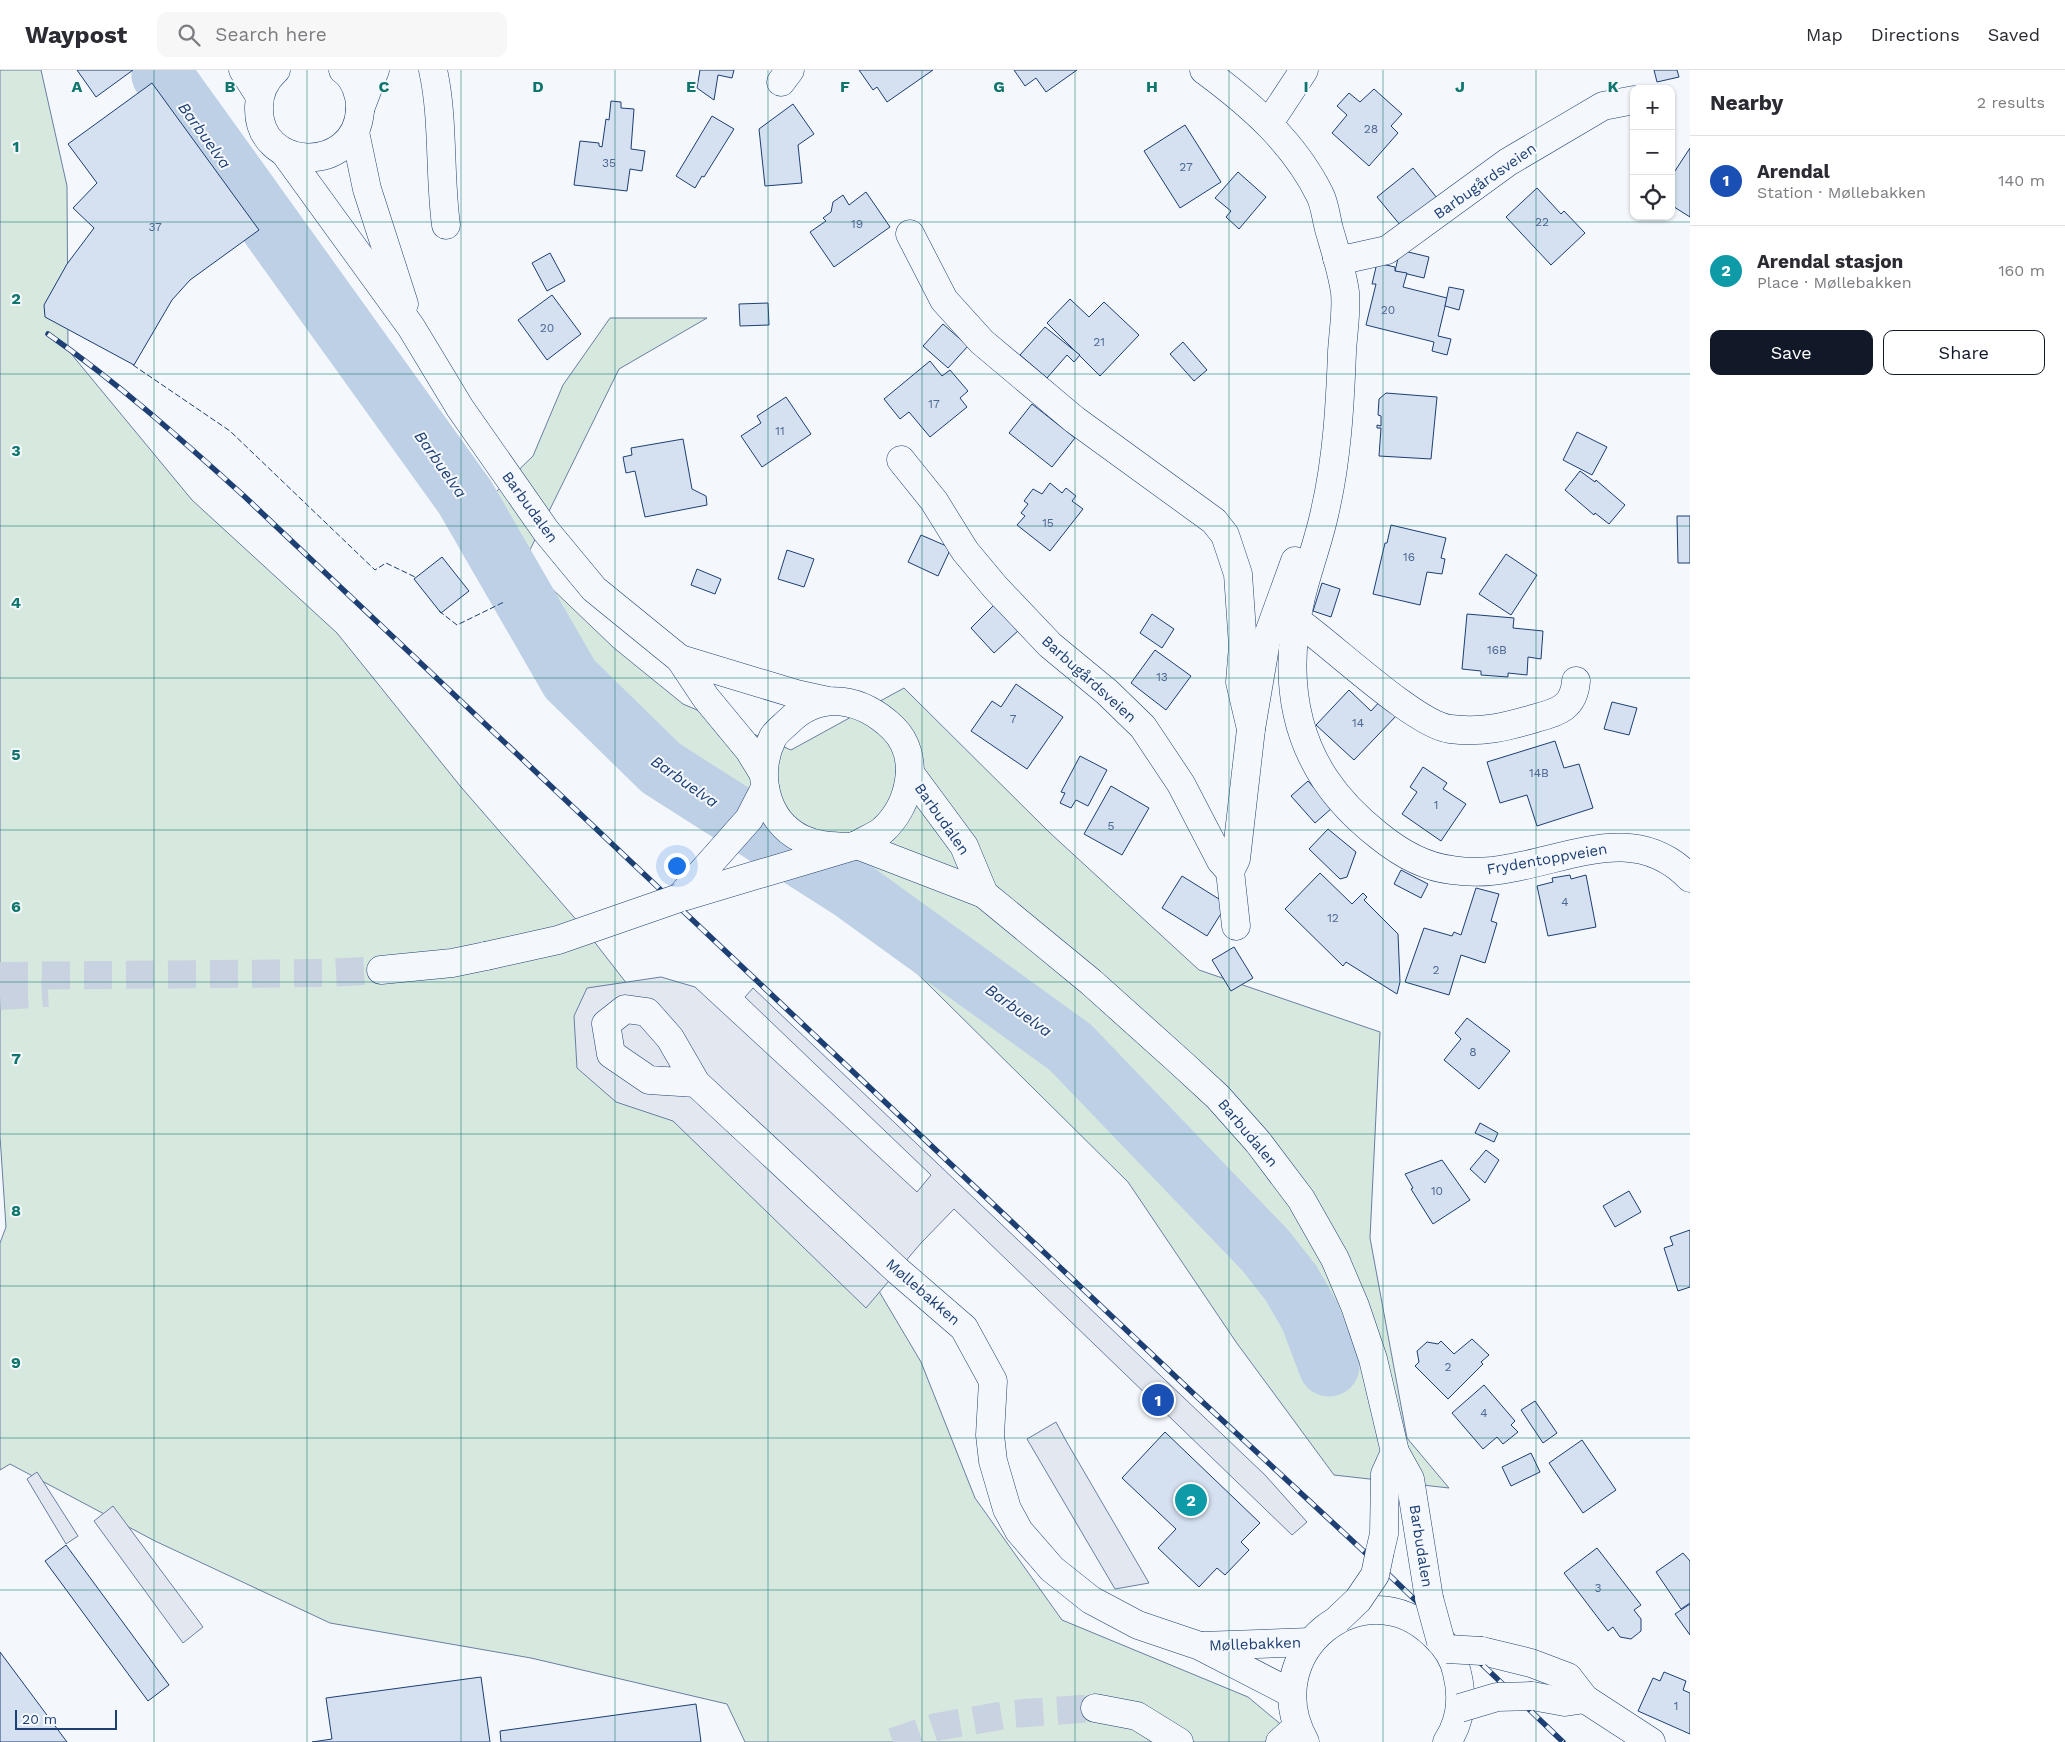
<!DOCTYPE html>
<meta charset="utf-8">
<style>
:root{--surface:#fff;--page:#f7f7f7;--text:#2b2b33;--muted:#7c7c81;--line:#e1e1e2;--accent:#111827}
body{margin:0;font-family:"Work Sans",sans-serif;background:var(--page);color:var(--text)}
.controls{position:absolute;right:15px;top:15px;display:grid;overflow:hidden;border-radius:10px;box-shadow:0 1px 4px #0004}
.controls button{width:45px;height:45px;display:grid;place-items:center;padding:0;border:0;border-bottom:1px solid var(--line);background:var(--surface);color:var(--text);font:25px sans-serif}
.scale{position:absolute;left:15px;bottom:12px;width:102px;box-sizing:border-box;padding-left:5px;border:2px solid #1d3f73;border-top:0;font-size:14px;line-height:18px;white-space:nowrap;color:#1d3f73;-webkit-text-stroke:4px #f4f7fb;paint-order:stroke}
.you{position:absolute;left:676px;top:795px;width:18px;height:18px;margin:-12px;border:4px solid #fff;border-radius:50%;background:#1a73e8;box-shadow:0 0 0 8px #1a73e833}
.badge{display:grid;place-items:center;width:32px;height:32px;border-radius:50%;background:var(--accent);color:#fff;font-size:16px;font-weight:700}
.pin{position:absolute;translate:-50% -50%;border:2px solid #fff;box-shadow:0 1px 5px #0006}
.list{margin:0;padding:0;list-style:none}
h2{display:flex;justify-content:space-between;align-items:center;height:65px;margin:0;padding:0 20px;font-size:21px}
h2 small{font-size:16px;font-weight:400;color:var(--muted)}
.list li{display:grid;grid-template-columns:32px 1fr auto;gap:15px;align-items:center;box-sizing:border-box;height:90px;padding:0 20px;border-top:1px solid var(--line)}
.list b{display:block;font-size:19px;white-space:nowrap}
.list p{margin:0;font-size:16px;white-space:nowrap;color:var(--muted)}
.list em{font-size:16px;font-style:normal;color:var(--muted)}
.actions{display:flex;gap:10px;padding:15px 20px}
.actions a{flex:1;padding:11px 0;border:1px solid var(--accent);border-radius:10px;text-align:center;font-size:18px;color:var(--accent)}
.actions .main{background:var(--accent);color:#fff}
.icon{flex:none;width:28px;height:28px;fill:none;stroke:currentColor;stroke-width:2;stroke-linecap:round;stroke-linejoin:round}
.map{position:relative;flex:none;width:1690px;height:1672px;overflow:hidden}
header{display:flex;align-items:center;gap:30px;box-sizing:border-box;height:70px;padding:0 25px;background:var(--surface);border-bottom:1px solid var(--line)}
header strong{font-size:24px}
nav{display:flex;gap:28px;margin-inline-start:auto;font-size:18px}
.search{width:350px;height:45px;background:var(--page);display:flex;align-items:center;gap:12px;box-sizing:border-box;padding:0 18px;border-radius:10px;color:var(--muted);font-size:19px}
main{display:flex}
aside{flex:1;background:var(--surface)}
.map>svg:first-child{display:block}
</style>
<header>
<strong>Waypost</strong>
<div class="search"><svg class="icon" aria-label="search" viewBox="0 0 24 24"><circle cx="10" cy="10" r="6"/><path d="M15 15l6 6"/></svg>Search here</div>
<nav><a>Map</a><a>Directions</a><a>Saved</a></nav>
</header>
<main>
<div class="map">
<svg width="1690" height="1672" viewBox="0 0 1690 1672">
<rect width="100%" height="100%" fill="#f4f7fb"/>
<!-- green -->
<g fill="#d7e8df" stroke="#687fa3">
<polygon points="0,0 41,0 67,116 68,280 192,430 337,563 461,717 586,861 710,1021 845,1164 921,1292 975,1428 1062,1550 1248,1627 1302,1672 745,1672 727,1634 531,1588 330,1553 155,1471 10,1394 0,1400 0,1173 6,1157 0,1066"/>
<polygon points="610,248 707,248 619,299 524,492 614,578 683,634 791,680 904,618 1049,762 1199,900 1380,962 1370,1168 1407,1368 1449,1418 1334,1405 1236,1272 1128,1112 843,830 668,722 533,578 463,454 533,386 563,315"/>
</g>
<!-- parking -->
<g fill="#e3e8f0" stroke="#687fa3">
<polygon points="661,907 695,917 917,1122 931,1105 745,927 753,918 1265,1405 1307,1452 1292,1465 954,1139 921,1173 866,1238 673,1051 616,1032 577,998 574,946 587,918"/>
<polygon points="1056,1352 1065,1369 1149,1513 1115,1519 1027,1369"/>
<polygon points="37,1402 78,1466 66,1474 27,1409"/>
<polygon points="113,1436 203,1557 183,1573 94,1451"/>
</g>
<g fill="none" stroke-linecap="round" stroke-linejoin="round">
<!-- river -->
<polyline stroke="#bed0e5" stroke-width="61" points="162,5 465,427 570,609 661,698 851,819 1070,977 1265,1180 1291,1213 1310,1246 1329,1296"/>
</g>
<!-- building -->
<g fill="#d5e0f0" stroke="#1d3f73">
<polygon points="77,0 133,0 96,27"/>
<polygon points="700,0 734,0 732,8 718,5 714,30 697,18"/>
<polygon points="859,0 933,0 887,32 877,17 873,20"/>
<polygon points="1014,0 1077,0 1046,22 1036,8 1025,16"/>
<polygon points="1654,0 1677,0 1679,7 1657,12"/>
<polygon points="152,13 259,160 190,210 172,230 134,295 45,247 44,235 67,194 94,158 73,138 97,113 68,74"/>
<polygon points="1374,19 1402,44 1391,56 1398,63 1369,96 1332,63 1347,45 1337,36 1349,23 1360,32"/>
<polygon points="611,31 621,32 621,38 634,39 631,79 645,81 642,101 630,99 627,121 574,115 580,71 599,73 599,76 602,77 606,49 609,50"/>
<polygon points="793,34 814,64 798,75 802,113 765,116 759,59"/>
<polygon points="712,46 734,59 704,107 702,106 695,118 676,106"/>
<polygon points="1185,55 1221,112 1180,138 1144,81"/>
<polygon points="1690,78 1690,147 1671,135 1671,107"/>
<polygon points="1413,98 1437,128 1401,156 1377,127"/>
<polygon points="1238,102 1266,127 1239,159 1226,147 1231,141 1215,128"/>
<polygon points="1537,118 1561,144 1564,141 1585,163 1551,195 1506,147"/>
<polygon points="866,122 890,157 834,197 810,162 826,151 823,148 831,142 833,132 843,125 849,135"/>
<polygon points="1400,180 1429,187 1424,208 1395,201"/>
<polygon points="550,183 565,211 547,221 532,193"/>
<polygon points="1377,193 1395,197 1395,201 1407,203 1403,217 1447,228 1438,266 1451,269 1447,285 1432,281 1434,272 1366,255 1376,214 1372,214"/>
<polygon points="1449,217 1464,220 1459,240 1445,236"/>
<polygon points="552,225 581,264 547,290 518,250"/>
<polygon points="1070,229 1089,247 1104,232 1139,265 1100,306 1047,253"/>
<polygon points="768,233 769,255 740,256 739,234"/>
<polygon points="943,254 968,276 948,298 923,276"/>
<polygon points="1045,257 1080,285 1074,292 1067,285 1047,308 1020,285"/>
<polygon points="1183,272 1207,300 1194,311 1170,284"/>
<polygon points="930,291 942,306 950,300 968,321 960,328 967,337 930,367 909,342 900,349 884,329"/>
<polygon points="1386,323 1437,327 1431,389 1379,386 1381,358 1377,358 1377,355 1381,356 1381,346 1378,345 1379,329"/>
<polygon points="786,327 811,364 762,397 741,366 761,353 757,346"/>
<polygon points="1032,334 1075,368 1052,397 1009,363"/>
<polygon points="1577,362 1607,377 1592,405 1563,390"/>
<polygon points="683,369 692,419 706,426 707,435 645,447 635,401 626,403 623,387 632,385 631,378"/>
<polygon points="1580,401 1595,412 1596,410 1625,435 1609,454 1595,443 1594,445 1565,420"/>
<polygon points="1050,413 1062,423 1066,418 1076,426 1072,431 1083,439 1050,481 1017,455 1025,446 1021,443 1028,434 1024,431 1033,419 1042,424"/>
<polygon points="1677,446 1690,446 1690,493 1678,493"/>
<polygon points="1391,455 1446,468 1441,488 1445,489 1442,504 1427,502 1420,535 1373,524 1385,473 1387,473"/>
<polygon points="921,465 951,478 938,506 908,492"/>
<polygon points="787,480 814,489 804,517 778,509"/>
<polygon points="1506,484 1537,505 1511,545 1479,524"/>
<polygon points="442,487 469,521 441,543 414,509"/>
<polygon points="697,499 721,509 715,524 691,515"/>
<polygon points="1322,513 1340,519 1331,547 1313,541"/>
<polygon points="995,534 1020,559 994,583 971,558"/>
<polygon points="1152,544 1174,559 1162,578 1140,563"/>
<polygon points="1467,544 1514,548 1513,558 1543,561 1541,589 1528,587 1527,605 1508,603 1508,607 1481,605 1481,601 1462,599"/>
<polygon points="1155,580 1191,606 1166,640 1131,613"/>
<polygon points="1016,614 1063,647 1027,699 971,661 992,631 1001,637"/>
<polygon points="1349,620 1371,641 1382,629 1398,644 1354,690 1316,655"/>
<polygon points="1612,632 1637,638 1629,665 1604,659"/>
<polygon points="1555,671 1564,698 1579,694 1593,738 1537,756 1527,725 1500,733 1487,692"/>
<polygon points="1080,686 1107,700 1088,736 1076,730 1071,738 1060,733 1065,723 1061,722"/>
<polygon points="1423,697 1447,713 1443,719 1466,734 1441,771 1402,744 1417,722 1410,717"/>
<polygon points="1308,711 1332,738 1315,753 1291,726"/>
<polygon points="1111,716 1149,738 1122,785 1084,764"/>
<polygon points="1328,759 1356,782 1347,807 1340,809 1309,779"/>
<polygon points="1401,800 1428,814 1421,828 1394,814"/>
<polygon points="1320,803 1352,834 1363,823 1367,827 1364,830 1398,864 1400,912 1397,924 1346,892 1343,896 1285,839"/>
<polygon points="1570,805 1571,809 1586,805 1596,857 1548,866 1537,816 1553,812 1552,808"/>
<polygon points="1182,806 1227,834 1207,866 1162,838"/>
<polygon points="1476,818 1499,824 1491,851 1497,853 1485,893 1461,885 1449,925 1405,912 1424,858 1452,866 1454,862 1461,865"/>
<polygon points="1234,877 1253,908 1231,921 1212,890"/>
<polygon points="1467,948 1510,981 1479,1019 1444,990 1461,969 1455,963"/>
<polygon points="1480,1053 1498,1063 1494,1072 1475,1063"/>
<polygon points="1486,1080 1499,1090 1485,1113 1470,1099"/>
<polygon points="1442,1090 1470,1130 1433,1154 1411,1119 1413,1118 1405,1104"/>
<polygon points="1629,1121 1641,1142 1615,1157 1603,1136"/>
<polygon points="1690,1160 1690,1217 1678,1221 1664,1178 1673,1175 1670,1167"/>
<polygon points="1472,1269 1489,1285 1481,1292 1483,1294 1448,1329 1415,1296 1419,1292 1417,1281 1427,1272 1438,1274 1441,1271 1454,1284"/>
<polygon points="1484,1315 1515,1351 1511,1355 1518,1362 1503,1374 1497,1367 1483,1379 1452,1343"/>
<polygon points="1535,1331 1557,1363 1543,1373 1521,1340"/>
<polygon points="1165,1362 1260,1453 1241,1472 1249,1480 1225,1505 1217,1498 1199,1517 1158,1478 1176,1459 1122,1408"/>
<polygon points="1582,1370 1616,1420 1583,1443 1549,1393"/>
<polygon points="1531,1383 1540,1402 1511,1416 1502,1397"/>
<polygon points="66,1475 169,1615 148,1631 45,1491"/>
<polygon points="1597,1478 1641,1535 1634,1540 1641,1549 1641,1561 1631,1569 1620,1567 1613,1557 1608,1561 1564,1503"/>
<polygon points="1683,1483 1690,1491 1690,1533 1681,1539 1656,1502"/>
<polygon points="1690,1534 1690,1565 1675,1544"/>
<polygon points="0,1582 67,1672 0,1672"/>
<polygon points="1664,1602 1686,1611 1683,1620 1690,1623 1690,1664 1638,1641 1653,1608 1660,1611"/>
<polygon points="481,1607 490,1672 312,1672 332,1669 326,1628"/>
<polygon points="696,1634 701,1672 501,1672 500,1661"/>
</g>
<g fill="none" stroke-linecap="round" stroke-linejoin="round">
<!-- minor-tunnel -->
<polyline stroke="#c9d2e0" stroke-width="28" stroke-dasharray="28 14" stroke-linecap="butt" points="893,1672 936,1657 1011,1644 1095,1638"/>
<!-- major-tunnel -->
<g stroke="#c9d2e0" stroke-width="28" stroke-dasharray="28 14" stroke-linecap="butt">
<polyline points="0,906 327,903 381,900"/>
<polyline points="0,926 48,923"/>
</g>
<defs>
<g id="minor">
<path d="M 433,0 C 444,50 439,103 446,155"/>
<path d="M 1204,0 C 1250,34 1294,72 1320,125 C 1325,135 1326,148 1329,159 C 1335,180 1342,201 1345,222 C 1347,241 1343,263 1342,282 C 1340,335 1337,389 1325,441 C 1319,470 1308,498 1301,527 C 1286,590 1289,654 1325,709 C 1339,730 1359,750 1378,765 C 1400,783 1424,797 1452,800 C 1471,803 1492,802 1511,798 C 1574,787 1637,753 1690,808"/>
<polyline points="781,12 790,0"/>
<polyline points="360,39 375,0"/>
<polyline points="1267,52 1275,44 1304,0"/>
<polyline points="910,164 944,230 982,272 1075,350 1214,451 1225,465 1238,504 1243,576 1240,612 1251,659"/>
<polyline points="1337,188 1351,188 1387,180 1508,92 1603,36 1634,30"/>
<polyline points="901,390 934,431 965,481 995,517 1050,575 1107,622 1143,657 1181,714 1221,791 1230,801"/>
<path d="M 1296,550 C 1330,573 1415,655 1450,659 C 1482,663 1506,657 1536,648 C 1559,642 1574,637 1576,611"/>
<polyline points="1230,801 1236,789 1251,659 1266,571 1295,491"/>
<polyline points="1230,801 1236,856"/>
<polyline points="696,1013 670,968 647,942 625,939 606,954 611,984 649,1010 696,1013 898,1201 964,1258 993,1311 990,1365 993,1391 1007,1439 1019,1461 1052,1499 1091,1530 1138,1555 1200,1576 1291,1623"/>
<polyline points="1201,1576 1310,1572"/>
<polyline points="1095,1638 1137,1646 1179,1672"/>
<polyline points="1280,1672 1297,1657"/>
</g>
<g id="major">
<polyline points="243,0 259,25"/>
<path d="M 276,0 C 265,10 259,22 259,37 C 257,102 355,105 360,41 C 361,27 355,8 343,0"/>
<polyline points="355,62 367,119 404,234"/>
<polyline points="284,82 411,257 460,338 546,461 594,519 680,589 706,628 749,680 763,703"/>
<polyline points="680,589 796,624 828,631"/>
<polyline points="910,703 964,776 984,824"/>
<polyline points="857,775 984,824 1091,912 1179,991 1218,1027 1258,1072 1301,1129 1335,1189 1355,1236 1373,1289 1395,1382 1410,1409 1429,1528"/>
<polyline points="680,827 749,749 765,718"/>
<path d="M 679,828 L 857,775 C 865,770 876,766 883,760 C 910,735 922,687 893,658 C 863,629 821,619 789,651 C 784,656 777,661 773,667 C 755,703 764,750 802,769 C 817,776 831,776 847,777"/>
<polyline points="381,900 452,893 486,886"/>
<polyline points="1380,1481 1384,1464 1385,1404 1395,1382"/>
<polyline points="1482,1581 1531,1593 1568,1607 1585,1629 1651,1672"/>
<polyline points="1532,1626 1565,1632 1585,1629"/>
<path d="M 1305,1672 C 1255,1582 1364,1496 1434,1565 C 1445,1575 1454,1588 1457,1603 C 1463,1627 1461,1651 1447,1672"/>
</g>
</defs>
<!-- minor casing -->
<use href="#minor" stroke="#1d3f73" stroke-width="29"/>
<!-- major casing -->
<use href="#major" stroke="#1d3f73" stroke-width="29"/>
<!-- minor -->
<use href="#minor" stroke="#f4f7fb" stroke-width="28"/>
<!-- major -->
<use href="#major" stroke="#f4f7fb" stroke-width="28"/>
<defs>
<path id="rail" d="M 48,264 C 118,313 181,369 244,426 L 1194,1324 L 1386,1502 L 1563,1672"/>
</defs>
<!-- rail casing -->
<use href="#rail" stroke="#1d3f73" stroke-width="5.5"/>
<!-- rail -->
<use href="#rail" stroke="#f4f7fb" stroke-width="4" stroke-dasharray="11" stroke-linecap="butt"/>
<defs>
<g id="major-bridge">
<polyline points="486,886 558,870 679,828"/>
<polyline points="1429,1528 1441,1572"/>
<polyline points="1337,1550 1358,1530 1375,1505 1380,1481"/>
<polyline points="1447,1579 1482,1581"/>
<polyline points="1460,1638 1497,1627 1532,1626"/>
</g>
</defs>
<!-- major-bridge casing -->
<use href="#major-bridge" stroke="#1d3f73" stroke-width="29" stroke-linecap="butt"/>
<!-- major-bridge -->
<use href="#major-bridge" stroke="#f4f7fb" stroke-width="28"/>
<!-- fence -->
<g stroke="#1d3f73" stroke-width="1" stroke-dasharray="6 2.5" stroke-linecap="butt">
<polyline points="133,295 230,361 375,500 386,493 415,507"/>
<polyline points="439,541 457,555 504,532"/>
</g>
</g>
<!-- grid -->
<path fill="none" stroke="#0f766e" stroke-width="1" stroke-opacity="0.55" d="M 154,0 L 154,1672M 307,0 L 307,1672M 461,0 L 461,1672M 615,0 L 615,1672M 768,0 L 768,1672M 922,0 L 922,1672M 1075,0 L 1075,1672M 1229,0 L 1229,1672M 1383,0 L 1383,1672M 1536,0 L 1536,1672M 0,152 L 1690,152M 0,304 L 1690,304M 0,456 L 1690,456M 0,608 L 1690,608M 0,760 L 1690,760M 0,912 L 1690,912M 0,1064 L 1690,1064M 0,1216 L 1690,1216M 0,1368 L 1690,1368M 0,1520 L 1690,1520"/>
<g text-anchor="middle" stroke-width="4" stroke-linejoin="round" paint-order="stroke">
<!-- number labels -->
<g font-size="12" fill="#4b6792">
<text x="1371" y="63">28</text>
<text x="609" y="97">35</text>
<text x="1186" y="101">27</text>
<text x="1542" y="156">22</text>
<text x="857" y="158">19</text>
<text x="155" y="161">37</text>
<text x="1388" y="244">20</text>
<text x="547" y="262">20</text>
<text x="1099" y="276">21</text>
<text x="934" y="338">17</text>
<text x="780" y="365">11</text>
<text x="1048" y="457">15</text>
<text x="1409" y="491">16</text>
<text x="1497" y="584">16B</text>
<text x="1162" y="611">13</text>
<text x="1013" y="653">7</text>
<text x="1358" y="657">14</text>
<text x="1539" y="707">14B</text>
<text x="1436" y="739">1</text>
<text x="1111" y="760">5</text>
<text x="1565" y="836">4</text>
<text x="1333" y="852">12</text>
<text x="1436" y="904">2</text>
<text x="1473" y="986">8</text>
<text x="1437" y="1125">10</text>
<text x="1448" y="1301">2</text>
<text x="1484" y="1347">4</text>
<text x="1598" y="1522">3</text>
<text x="1676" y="1640">1</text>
</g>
<!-- street labels -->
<g font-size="15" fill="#1d3f73" stroke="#f4f7fb">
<text transform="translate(1485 111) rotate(-35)" y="5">Barbugårdsveien</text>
<text transform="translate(530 437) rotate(54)" y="5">Barbudalen</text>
<text transform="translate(1089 609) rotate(42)" y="5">Barbugårdsveien</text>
<text transform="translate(942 749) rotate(55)" y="5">Barbudalen</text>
<text transform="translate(1547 789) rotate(-10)" y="5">Frydentoppveien</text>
<text transform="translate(1248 1063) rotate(50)" y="5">Barbudalen</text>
<text transform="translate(923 1222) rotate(41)" y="5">Møllebakken</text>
<text transform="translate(1421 1476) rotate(81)" y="5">Barbudalen</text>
<text transform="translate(1255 1574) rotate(-2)" y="5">Møllebakken</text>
</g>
<!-- water labels -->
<g font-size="16" font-style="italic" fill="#1d3f73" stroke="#f4f7fb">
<text transform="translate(205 65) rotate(54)" y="6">Barbuelva</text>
<text transform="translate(441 394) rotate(55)" y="6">Barbuelva</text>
<text transform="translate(685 711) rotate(35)" y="6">Barbuelva</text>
<text transform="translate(1019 940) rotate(36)" y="6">Barbuelva</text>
</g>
</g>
<g font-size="16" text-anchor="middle" font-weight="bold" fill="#0f766e" stroke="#f4f7fb" stroke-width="4" stroke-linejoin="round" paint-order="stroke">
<text x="77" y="22">A</text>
<text x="230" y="22">B</text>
<text x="384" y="22">C</text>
<text x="538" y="22">D</text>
<text x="691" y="22">E</text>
<text x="845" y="22">F</text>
<text x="999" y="22">G</text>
<text x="1152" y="22">H</text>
<text x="1306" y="22">I</text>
<text x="1460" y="22">J</text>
<text x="1613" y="22">K</text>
<text x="16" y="82">1</text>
<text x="16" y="234">2</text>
<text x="16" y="386">3</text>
<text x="16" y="538">4</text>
<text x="16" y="690">5</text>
<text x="16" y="842">6</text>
<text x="16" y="994">7</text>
<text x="16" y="1146">8</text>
<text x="16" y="1298">9</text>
</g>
</svg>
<div class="controls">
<button>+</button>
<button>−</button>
<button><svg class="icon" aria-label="locate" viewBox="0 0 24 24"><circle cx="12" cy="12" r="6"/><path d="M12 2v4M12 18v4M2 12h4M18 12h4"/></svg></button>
</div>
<div class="scale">20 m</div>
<div class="you"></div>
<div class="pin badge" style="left:1158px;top:1330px;background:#1a4fb4">1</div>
<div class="pin badge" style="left:1191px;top:1430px;background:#0f9aa8">2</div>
</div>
<aside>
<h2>Nearby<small>2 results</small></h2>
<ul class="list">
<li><span class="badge" style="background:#1a4fb4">1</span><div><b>Arendal</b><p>Station · Møllebakken</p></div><em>140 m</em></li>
<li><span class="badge" style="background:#0f9aa8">2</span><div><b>Arendal stasjon</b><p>Place · Møllebakken</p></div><em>160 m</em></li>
</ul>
<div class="actions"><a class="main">Save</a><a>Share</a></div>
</aside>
</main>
